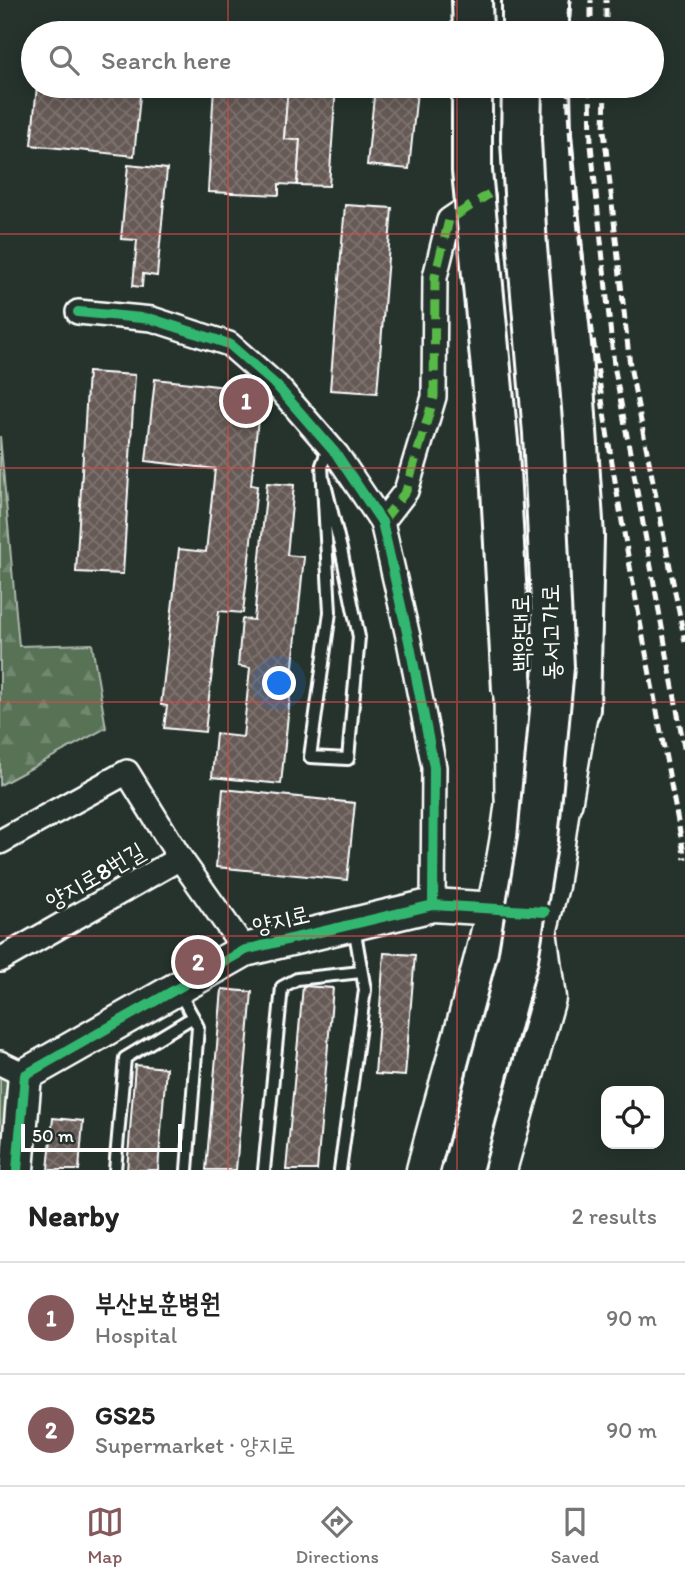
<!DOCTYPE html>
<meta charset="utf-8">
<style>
:root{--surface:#fff;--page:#f2f2f2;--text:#222;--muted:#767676;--line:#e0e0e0;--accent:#85585c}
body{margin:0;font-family:Itim,"Poor Story",sans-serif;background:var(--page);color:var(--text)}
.controls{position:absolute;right:21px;bottom:21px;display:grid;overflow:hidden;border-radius:14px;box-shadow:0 4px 18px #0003}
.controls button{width:63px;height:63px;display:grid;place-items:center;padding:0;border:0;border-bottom:2px solid var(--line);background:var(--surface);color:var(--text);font:35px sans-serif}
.scale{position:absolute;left:21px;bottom:18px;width:161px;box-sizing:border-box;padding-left:7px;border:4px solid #fff;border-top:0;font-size:19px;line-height:24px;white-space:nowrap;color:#fff;-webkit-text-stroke:5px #26332d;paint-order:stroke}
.you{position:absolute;left:280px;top:684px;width:24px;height:24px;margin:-18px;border:5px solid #fff;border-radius:50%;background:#1a73e8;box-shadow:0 0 0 10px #1a73e833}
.badge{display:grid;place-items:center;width:46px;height:46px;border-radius:50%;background:var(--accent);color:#fff;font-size:23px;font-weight:700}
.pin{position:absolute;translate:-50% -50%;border:4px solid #fff;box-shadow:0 2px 7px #0006}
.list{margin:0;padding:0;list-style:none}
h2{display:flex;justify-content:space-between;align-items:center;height:91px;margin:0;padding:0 28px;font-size:30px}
h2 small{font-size:23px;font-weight:400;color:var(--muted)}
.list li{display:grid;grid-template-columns:46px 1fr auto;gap:21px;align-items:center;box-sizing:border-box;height:112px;padding:0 28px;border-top:2px solid var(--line)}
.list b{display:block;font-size:26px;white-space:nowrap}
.list p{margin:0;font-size:23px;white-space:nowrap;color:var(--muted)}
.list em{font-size:23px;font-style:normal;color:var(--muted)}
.icon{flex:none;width:38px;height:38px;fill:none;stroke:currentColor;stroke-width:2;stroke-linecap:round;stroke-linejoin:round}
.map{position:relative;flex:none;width:685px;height:1170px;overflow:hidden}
.search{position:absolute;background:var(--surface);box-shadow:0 4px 18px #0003;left:21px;right:21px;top:21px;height:77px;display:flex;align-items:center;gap:18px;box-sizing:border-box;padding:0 24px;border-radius:38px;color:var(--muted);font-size:26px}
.sheet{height:315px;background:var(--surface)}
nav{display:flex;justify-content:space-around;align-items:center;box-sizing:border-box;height:98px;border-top:2px solid var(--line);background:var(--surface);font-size:19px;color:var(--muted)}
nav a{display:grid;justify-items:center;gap:4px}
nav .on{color:var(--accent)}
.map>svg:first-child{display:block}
</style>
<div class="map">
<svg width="685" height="1170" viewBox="0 0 685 1170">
<defs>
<pattern id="forest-firs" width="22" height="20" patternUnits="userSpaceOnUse" patternTransform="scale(1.75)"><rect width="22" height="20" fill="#587257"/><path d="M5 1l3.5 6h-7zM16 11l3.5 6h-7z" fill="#718770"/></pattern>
<pattern id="park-tufts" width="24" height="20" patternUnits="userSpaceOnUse" patternTransform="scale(1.75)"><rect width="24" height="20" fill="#587257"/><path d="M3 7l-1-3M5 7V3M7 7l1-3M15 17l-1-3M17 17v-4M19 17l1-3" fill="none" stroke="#718770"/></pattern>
<pattern id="building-cross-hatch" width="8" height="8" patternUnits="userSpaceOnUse" patternTransform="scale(1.75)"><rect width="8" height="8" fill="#665a56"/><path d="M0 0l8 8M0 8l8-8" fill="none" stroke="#7d736f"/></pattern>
</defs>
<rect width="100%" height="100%" fill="#26332d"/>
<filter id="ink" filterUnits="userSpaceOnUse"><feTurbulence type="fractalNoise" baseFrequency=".0143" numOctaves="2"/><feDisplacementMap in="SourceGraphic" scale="14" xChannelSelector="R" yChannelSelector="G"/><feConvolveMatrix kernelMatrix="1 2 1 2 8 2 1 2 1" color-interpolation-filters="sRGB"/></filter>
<g filter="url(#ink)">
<!-- forest -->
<polygon fill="url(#forest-firs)" stroke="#acb8ab" stroke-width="2" points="0,436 19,646 92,644 106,728 0,785"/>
<!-- park -->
<polygon fill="url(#park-tufts)" stroke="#acb8ab" stroke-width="2" points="0,1077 12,1083 5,1170 0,1170"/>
<!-- building -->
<g fill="url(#building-cross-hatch)" stroke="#fff" stroke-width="2">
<polygon points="37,86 141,86 134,156 31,145"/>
<polygon points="214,86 288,86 284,139 300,140 297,185 279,184 279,195 208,192"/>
<polygon points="288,86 336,86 329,186 297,185 300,140 284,139"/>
<polygon points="375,87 417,91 409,169 367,165"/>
<polygon points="128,165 167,169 157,276 143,274 142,287 133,286 137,240 121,239"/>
<polygon points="345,205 392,208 377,393 330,390"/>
<polygon points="88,372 135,375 123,574 76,572"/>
<polygon points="155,379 261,391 251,485 257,486 243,613 219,611 205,732 164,728 167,706 161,705 179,549 206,552 215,469 146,461"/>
<polygon points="267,483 294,485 287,555 304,557 281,784 212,777 216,734 243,737 250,668 238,666 242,619 254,620"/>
<polygon points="223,789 355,803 347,880 216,867"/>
<polygon points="384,953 415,955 405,1076 375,1074"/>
<polygon points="303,986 333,988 317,1170 286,1170"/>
<polygon points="222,989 252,992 236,1170 206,1170"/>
<polygon points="135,1065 166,1068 158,1170 127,1170"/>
<polygon points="53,1118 83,1121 79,1170 48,1170"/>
</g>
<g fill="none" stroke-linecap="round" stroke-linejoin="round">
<defs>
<g id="lane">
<polyline points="324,480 341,549 359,637 348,759 310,757 330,612 322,465 329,446"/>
<polyline points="115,1170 125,1058 193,1017 179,992"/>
<polyline points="187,1170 198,1027 193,1017"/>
<polyline points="264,1170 282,987 297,979 361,972"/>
<polyline points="340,1170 365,990 354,927"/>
</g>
<g id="street">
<polyline points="78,312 152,319 229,344 277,386 337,455 382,522 409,641 434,767 433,905"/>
<polyline points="382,522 406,491 434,397 435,277 449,220 483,197"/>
<polyline points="0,842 127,772 180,858 245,950"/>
<polyline points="0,960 180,858"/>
<polyline points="0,1063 25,1075"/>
</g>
<g id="secondary">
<polyline points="535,952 552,886 567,779"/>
<polyline points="17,1170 25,1075 245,950 433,905 512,910"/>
<path d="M 423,1170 C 456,1038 504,908 515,771"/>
<polyline points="500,1170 549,998 540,931"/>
</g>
<g id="primary">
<polyline points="512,690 513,798"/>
<polyline points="564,802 580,709"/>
</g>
<g id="highway">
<polyline points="472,0 473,33"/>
<polyline points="522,0 522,33"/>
<polyline points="549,0 549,33"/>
<polyline points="550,86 551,135 572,355 584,536 580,709"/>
</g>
</defs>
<!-- lane casing -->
<use href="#lane" stroke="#fff" stroke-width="16"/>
<!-- street casing -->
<use href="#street" stroke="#fff" stroke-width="28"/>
<!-- secondary casing -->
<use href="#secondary" stroke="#fff" stroke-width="37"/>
<!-- primary casing -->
<use href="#primary" stroke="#fff" stroke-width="40"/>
<!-- highway casing -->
<use href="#highway" stroke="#fff" stroke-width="44"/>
<!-- lane -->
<use href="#lane" stroke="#26332d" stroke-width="10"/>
<!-- street -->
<use href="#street" stroke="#26332d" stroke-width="23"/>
<!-- secondary -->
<use href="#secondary" stroke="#26332d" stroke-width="32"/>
<!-- primary -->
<use href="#primary" stroke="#26332d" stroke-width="35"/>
<!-- highway -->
<use href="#highway" stroke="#26332d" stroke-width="38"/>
<!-- rail -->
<g stroke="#fff" stroke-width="5" stroke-dasharray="10 5" stroke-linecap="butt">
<polyline points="568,33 570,0"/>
<polyline points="591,33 591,0"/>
<polyline points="606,33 606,0"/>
<path d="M 568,86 C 571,177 583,268 596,359 C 620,527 654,693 685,859"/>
<polyline points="590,86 591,145 614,365 685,753"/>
<polyline points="605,86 604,130 630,366 685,642"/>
</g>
<defs>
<g id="highway-bridge">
<polyline points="472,86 472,171 499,452 512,690"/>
<polyline points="462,1170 518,959 538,839 554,667 543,433 527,247 521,140 522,86"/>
</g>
</defs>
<!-- highway-bridge casing -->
<use href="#highway-bridge" stroke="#fff" stroke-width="44" stroke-linecap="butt"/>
<!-- highway-bridge -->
<use href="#highway-bridge" stroke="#26332d" stroke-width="38"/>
<!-- quiet -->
<polyline stroke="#58b947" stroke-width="9" stroke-dasharray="18 9" stroke-linecap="butt" points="382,522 406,491 434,397 435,277 449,220 489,194"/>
<defs>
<g id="cycleway">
<polyline points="78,312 152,319 229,344 277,386 337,455 382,522 409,641 434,767 433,905"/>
<polyline points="17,1170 25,1075 245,950 433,905 545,912"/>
</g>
</defs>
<!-- cycleway casing -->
<use href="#cycleway" stroke="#26332d" stroke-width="15"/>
<!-- cycleway -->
<use href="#cycleway" stroke="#33b770" stroke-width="10"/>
</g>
</g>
<!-- grid -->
<path fill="none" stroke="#dc4848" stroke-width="2" stroke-opacity="0.55" d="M 228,0 L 228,33M 457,0 L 457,33M 228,86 L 228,1170M 457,86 L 457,1170M 0,234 L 685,234M 0,468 L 685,468M 0,702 L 685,702M 0,936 L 685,936"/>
<g text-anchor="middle" stroke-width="6" stroke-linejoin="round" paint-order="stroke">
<!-- street labels -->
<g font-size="24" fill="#fff" stroke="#26332d">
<text transform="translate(551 632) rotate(-91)" y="8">동서고가로</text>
<text transform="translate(521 633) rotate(-91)" y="8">백양대로</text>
<text transform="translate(95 876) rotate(-30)" y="8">양지로8번길</text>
<text transform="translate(281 920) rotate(-13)" y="8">양지로</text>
</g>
</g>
</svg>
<div class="controls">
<button><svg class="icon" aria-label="locate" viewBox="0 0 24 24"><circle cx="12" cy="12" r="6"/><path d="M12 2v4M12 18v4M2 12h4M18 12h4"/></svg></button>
</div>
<div class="scale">50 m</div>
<div class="you"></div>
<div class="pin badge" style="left:246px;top:401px">1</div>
<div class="pin badge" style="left:198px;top:962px">2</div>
<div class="search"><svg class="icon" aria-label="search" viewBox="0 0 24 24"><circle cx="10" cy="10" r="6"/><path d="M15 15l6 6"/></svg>Search here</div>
</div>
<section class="sheet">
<h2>Nearby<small>2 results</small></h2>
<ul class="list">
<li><span class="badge">1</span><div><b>부산보훈병원</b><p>Hospital</p></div><em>90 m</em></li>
<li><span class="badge">2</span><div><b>GS25</b><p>Supermarket · 양지로</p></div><em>90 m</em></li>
</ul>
</section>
<nav>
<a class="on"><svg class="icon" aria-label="map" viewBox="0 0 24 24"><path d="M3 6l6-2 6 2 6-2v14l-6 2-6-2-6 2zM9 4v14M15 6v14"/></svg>Map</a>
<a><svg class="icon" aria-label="directions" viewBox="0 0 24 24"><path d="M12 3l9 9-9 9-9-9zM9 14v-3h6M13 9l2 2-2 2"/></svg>Directions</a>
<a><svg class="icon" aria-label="saved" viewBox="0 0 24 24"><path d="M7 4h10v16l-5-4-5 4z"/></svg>Saved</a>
</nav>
